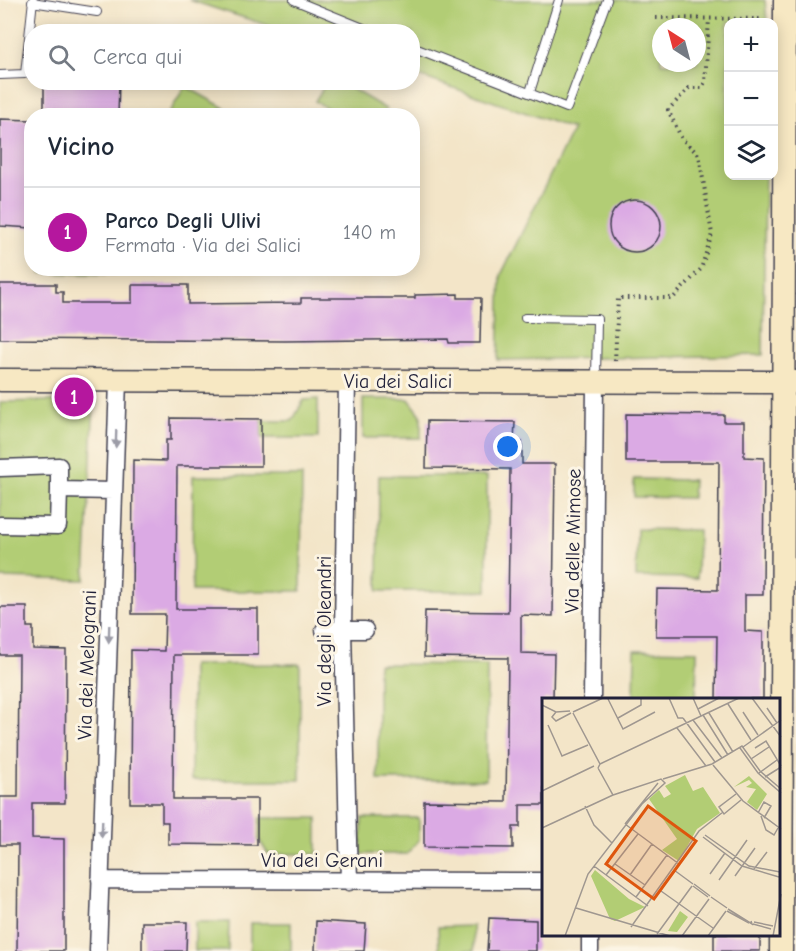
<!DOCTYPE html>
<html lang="it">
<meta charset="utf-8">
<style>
:root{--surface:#fff;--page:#f2f2f3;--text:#1f2937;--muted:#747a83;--line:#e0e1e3;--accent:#b5179e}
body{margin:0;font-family:"Comic Neue",sans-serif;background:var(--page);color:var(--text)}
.controls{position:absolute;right:18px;top:18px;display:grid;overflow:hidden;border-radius:12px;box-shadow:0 3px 15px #0003}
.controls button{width:54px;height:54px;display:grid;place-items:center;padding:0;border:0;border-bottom:2px solid var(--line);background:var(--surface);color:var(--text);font:30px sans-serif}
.compass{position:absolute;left:652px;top:18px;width:54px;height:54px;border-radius:50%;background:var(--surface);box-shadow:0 3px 15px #0003;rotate:324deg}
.you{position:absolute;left:508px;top:447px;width:21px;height:21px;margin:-15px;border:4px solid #fff;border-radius:50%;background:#1a73e8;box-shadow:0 0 0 9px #1a73e833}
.badge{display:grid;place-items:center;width:39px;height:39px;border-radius:50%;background:var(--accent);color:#fff;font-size:20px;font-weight:700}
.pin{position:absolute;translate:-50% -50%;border:3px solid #fff;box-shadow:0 2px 6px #0006}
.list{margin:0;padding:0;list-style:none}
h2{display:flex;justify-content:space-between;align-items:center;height:78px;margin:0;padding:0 24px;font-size:26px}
h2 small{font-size:20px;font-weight:400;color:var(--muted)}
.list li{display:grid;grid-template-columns:39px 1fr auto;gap:18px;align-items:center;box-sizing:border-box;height:90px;padding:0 24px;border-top:2px solid var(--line)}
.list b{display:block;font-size:22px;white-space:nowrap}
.list p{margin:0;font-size:20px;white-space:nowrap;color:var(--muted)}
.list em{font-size:20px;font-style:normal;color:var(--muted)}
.icon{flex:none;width:33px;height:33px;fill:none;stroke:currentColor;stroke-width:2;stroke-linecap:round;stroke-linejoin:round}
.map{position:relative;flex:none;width:796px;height:951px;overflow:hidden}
.search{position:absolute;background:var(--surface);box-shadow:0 3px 15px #0003;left:24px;top:24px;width:396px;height:66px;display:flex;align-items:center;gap:15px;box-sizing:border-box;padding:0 21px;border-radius:24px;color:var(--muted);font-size:22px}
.panel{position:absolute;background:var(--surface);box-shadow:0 3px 15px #0003;left:24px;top:108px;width:396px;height:168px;border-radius:24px}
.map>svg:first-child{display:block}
.green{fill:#b2cd74;stroke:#6a7858;stroke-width:1.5;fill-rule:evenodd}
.building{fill:#dbaae4}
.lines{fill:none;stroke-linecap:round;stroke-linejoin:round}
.lane-casing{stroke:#413f50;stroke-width:10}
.street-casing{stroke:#413f50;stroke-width:19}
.secondary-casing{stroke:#413f50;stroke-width:25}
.path{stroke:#413f50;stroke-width:4;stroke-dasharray:1.5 4.5;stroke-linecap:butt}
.lane{stroke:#fff;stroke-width:8}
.street{stroke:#fff;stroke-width:16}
.secondary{stroke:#f7e8c3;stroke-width:22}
.oneway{fill:#9c9ca7}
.labels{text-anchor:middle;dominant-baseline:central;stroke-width:6;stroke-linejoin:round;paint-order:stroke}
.street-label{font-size:20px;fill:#22223b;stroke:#fcf5e5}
.inset-road{fill:none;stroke:#9f9790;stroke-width:1.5}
.view{fill:#de560e;fill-opacity:0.15;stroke:#de560e;stroke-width:3}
.inset-edge{fill:none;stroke:#22223b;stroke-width:3}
</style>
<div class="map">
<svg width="796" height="951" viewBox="0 0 796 951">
<rect width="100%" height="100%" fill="#fcf5e5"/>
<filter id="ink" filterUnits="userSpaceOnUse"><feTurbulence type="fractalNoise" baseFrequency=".0167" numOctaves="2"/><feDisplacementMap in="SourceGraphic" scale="12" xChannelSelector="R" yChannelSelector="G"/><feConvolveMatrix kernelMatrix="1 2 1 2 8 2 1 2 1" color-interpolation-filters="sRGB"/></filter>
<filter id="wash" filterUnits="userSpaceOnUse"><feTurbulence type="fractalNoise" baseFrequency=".008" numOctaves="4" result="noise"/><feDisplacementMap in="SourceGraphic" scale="24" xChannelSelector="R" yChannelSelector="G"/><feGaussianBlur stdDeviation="1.35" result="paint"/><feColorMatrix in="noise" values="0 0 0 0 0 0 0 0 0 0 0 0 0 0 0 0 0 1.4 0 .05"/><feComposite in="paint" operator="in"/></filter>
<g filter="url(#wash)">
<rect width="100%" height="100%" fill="#f3e5c8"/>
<path class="green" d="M189 0H765L767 22H728V176H765L763 355 498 360 501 275 573 129 413 74 412 32 285 31ZM661 27H697V63H661Z
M326 83H342L386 109 382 115H339L315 101Z
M185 86 237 115H168Z
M42 268 158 269 157 275 41 273Z
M318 399V438H261V421H292L304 400Z
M363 399H409L421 415V438H363Z
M94 400 85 580 0 578V402Z
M193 476H302L301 591H192Z
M379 476H487V591H378Z
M634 479 693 480 692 498 634 497Z
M637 529 698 530 697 578 636 577Z
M635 650 697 651 696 699H634Z
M300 664V780H191L192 665Z
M378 664 487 665 486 780H378Z
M260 818H317V854H268L259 840Z
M362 818H419V840L407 854H361Z
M195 922H229L228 951H195Z
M250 923H291V951H250Z
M473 926 474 951H439L438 927Z"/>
<g id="blocks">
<path class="building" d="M44 82H119L118 116H44Z
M0 119 32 120V228L0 226Z
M609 226a26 26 0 1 1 52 0a26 26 0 1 1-52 0Z
M0 284H56V292H63V303H132V285H188V304L301 303V298H415V295L458 294V298H481L480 343H449L448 339 285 341 0 339Z
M626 414 724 415V422H744V457L764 458 763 595H745V631L763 632V699H716L717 636H656L657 589 718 590 719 462H626Z
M171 418 261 419V466H177L176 609H258V655H174L173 799H257V845L168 844V822H162V803H130L131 650 164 651 165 614H132L133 460 166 461V440H171Z
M427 421 515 422 514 441 522 442V464H555L553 616 521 615V653L554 654 553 699H544V805H520V827H513V848L424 847V801L506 802 508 658 424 657 425 611 508 612 510 469 426 468Z
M0 607H27V627H33V649L66 650 65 803H32V838L64 839V951H17L18 845H0V797H18L19 655H0Z
M489 918 536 920V951H487Z
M316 921 366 924 364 951H315Z
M142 922H187L186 951H142Z
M714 934H760V951H714Z"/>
</g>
</g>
<g filter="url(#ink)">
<use href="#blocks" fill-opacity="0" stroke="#413f50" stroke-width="1.5"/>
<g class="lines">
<defs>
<path id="lane" d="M294 0 373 32
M32 2 97 12
M412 47 567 108 607 0
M0 75 25 74 33 0
M530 92 559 0
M525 318 597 319 596 379"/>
<path id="street" d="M347 381 343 630 349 882
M0 468 59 466V490L114 491
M0 525 58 526 59 490
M324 630H365
M592 699 595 383
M100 880 544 881
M98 951 118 381
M590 951V934"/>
<path id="secondary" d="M0 380 796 382
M781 951 785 0"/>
</defs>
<use href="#lane" class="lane-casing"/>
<use href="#street" class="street-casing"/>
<use href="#secondary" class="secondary-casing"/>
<path class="path" d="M656 18 764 19
M615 361 618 298H673L701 269 712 234 699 155 682 139 668 110 689 88H702L705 82 709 19"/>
<use href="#lane" class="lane"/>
<use href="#street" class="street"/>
<use href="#secondary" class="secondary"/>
</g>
<defs><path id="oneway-solid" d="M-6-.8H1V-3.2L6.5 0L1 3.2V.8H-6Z" transform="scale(1.5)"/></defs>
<g class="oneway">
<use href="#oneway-solid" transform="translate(116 439) rotate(92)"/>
<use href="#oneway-solid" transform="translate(109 634) rotate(92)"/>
<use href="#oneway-solid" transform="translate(102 829) rotate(92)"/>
</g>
</g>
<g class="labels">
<g class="street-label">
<text x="398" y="381">Via dei Salici</text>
<text transform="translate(573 541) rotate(-89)">Via delle Mimose</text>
<text transform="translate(324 631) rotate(-90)">Via degli Oleandri</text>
<text transform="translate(87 665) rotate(-88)">Via dei Melograni</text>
<text x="322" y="860">Via dei Gerani</text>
</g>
</g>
<g transform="translate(542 698)">
<rect width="238" height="238" fill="#f3e5c8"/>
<path d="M143 77 151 93 161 89 178 115 155 131 137 163 120 152 135 141 107 101 117 92 122 100 129 96 123 88ZM207 78 225 96 215 112 205 104 214 91 204 89 210 85 207 82 192 89ZM53 172 87 201 103 209 73 223 68 221 49 178ZM138 213 146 219 135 234 126 233Z" fill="#b2cd74"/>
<path class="inset-road" d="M127 0 136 20H141M151 0 159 18M210 0 239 39M66 1 81 31 113 14M186 6 209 42M0 7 14 14 28 13M225 10 235 25M156 11 177 0M14 14 10 19 14 23 29 15M31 14 61 0M201 14 216 37M31 15 58 66 56 70M167 15 191 54M161 17 186 57M76 20 99 7V0M141 20 173 64M151 22 180 60M6 27 20 58 46 47M135 30 164 68M201 49 239 22M198 50 216 75 239 95M213 50 224 43 239 68M209 61 227 49M58 66 197 0M171 67 201 103 239 131M217 75 235 62M223 79 239 69M121 81 170 66 200 48 218 73 239 91M0 93 52 68M194 96 177 109 182 116 199 102M43 108 52 127 70 145M216 115 222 104 229 108 222 120M219 118 224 132 232 137 236 130M83 126 137 166M83 126 116 85M0 130 71 97M163 137 207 168 238 174M161 139 200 168 237 179M73 166 103 187M52 168 106 208M212 171 225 154M132 172 151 186M168 176 183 155M64 177 96 136M88 177 110 146M193 178 213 150M177 182 205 142M152 186 168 198M151 188 166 199M119 193 171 230M94 199 125 157M169 199 185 210M34 210 128 238M186 211 210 226 209 223M185 213 207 225M212 224 231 228M211 226 229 231M89 229 157 133 181 114M115 236 150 188M23 238 46 176 100 106 123 85 119 81 71 97 56 70M140 238 167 201M166 238 184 213M231 238 239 196"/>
<path class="view" d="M106 108 154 143 112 201 64 166Z"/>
<rect width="238" height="238" class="inset-edge"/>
</g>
</svg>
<div class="controls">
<button>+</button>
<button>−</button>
<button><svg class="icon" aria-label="layers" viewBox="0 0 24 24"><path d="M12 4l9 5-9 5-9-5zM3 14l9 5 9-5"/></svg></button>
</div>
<svg class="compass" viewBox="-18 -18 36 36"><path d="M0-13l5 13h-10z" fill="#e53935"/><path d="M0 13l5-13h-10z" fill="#747a83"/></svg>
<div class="you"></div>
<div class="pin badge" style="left:74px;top:397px">1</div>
<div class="search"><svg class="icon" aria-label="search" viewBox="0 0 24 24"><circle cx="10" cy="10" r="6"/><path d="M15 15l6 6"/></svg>Cerca qui</div>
<section class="panel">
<h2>Vicino<small></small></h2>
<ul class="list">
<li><span class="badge">1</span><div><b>Parco Degli Ulivi</b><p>Fermata · Via dei Salici</p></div><em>140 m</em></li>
</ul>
</section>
</div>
